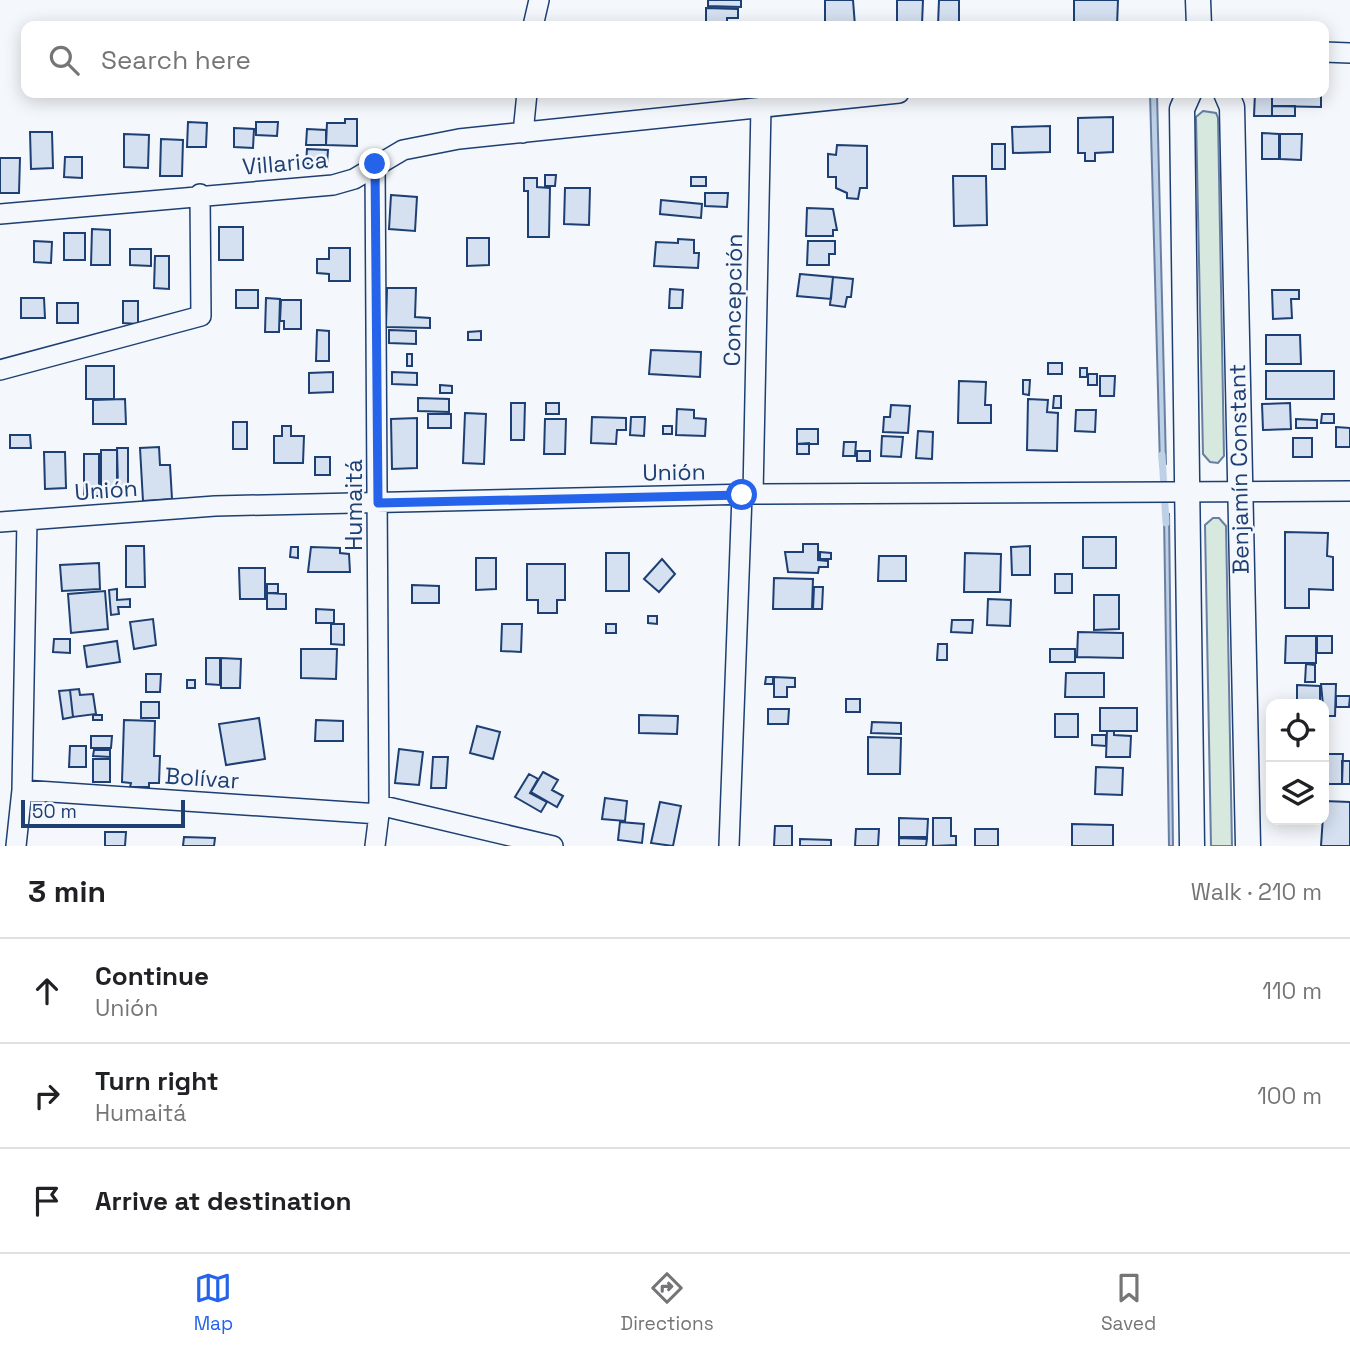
<!DOCTYPE html>
<meta charset="utf-8">
<style>
:root{--surface:#fff;--page:#f6f6f6;--text:#202124;--muted:#757577;--line:#e0e0e0;--accent:#2563eb}
body{margin:0;font-family:"Space Grotesk",sans-serif;background:var(--page);color:var(--text)}
.controls{position:absolute;right:21px;bottom:21px;display:grid;overflow:hidden;border-radius:14px;box-shadow:0 4px 18px #0003}
.controls button{width:63px;height:63px;display:grid;place-items:center;padding:0;border:0;border-bottom:2px solid var(--line);background:var(--surface);color:var(--text);font:35px sans-serif}
.scale{position:absolute;left:21px;bottom:18px;width:164px;box-sizing:border-box;padding-left:7px;border:4px solid #1d3f73;border-top:0;font-size:19px;line-height:24px;white-space:nowrap;color:#1d3f73;-webkit-text-stroke:5px #f4f7fb;paint-order:stroke}
.stop{position:absolute;width:21px;height:21px;margin:-16px;border:5px solid #2563eb;border-radius:50%;background:#fff}
.stop.end{background:#2563eb;border-color:#fff;box-shadow:0 2px 7px #0008}
.list{margin:0;padding:0;list-style:none}
h2{display:flex;justify-content:space-between;align-items:center;height:91px;margin:0;padding:0 28px;font-size:30px}
h2 small{font-size:23px;font-weight:400;color:var(--muted)}
.list li{display:grid;grid-template-columns:46px 1fr auto;gap:21px;align-items:center;box-sizing:border-box;height:105px;padding:0 28px;border-top:2px solid var(--line)}
.list b{display:block;font-size:26px;white-space:nowrap}
.list p{margin:0;font-size:23px;white-space:nowrap;color:var(--muted)}
.list em{font-size:23px;font-style:normal;color:var(--muted)}
.icon{flex:none;width:38px;height:38px;fill:none;stroke:currentColor;stroke-width:2;stroke-linecap:round;stroke-linejoin:round}
.map{position:relative;flex:none;width:1350px;height:846px;overflow:hidden}
.search{position:absolute;background:var(--surface);box-shadow:0 4px 18px #0003;left:21px;right:21px;top:21px;height:77px;display:flex;align-items:center;gap:18px;box-sizing:border-box;padding:0 24px;border-radius:14px;color:var(--muted);font-size:26px}
.sheet{height:406px;background:var(--surface)}
nav{display:flex;justify-content:space-around;align-items:center;box-sizing:border-box;height:98px;border-top:2px solid var(--line);background:var(--surface);font-size:19px;color:var(--muted)}
nav a{display:grid;justify-items:center;gap:4px}
nav .on{color:var(--accent)}
.map>svg:first-child{display:block}
.green{fill:#d7e8df;stroke:#687fa3;stroke-width:2}
.water{fill:#bed0e5;stroke:#687fa3;stroke-width:2}
.lines{fill:none;stroke-linecap:round;stroke-linejoin:round}
.stream{stroke:#bed0e5;stroke-width:7}
.building{fill:#d5e0f0;stroke:#1d3f73;stroke-width:2}
.minor-casing{stroke:#1d3f73;stroke-width:22}
.tertiary-casing{stroke:#1d3f73;stroke-width:27}
.minor{stroke:#f4f7fb;stroke-width:19}
.tertiary{stroke:#f4f7fb;stroke-width:24}
.route{stroke:#2563eb;stroke-width:9}
.labels{text-anchor:middle;dominant-baseline:central;stroke-width:5;stroke-linejoin:round;paint-order:stroke}
.street-label{font-size:23px;fill:#1d3f73;stroke:#f4f7fb}
</style>
<div class="map">
<svg width="1350" height="846" viewBox="0 0 1350 846">
<rect width="100%" height="100%" fill="#f4f7fb"/>
<path class="green" d="M1203 111 1216 113 1218 118 1224 456 1218 463 1210 462 1203 454 1196 117Z
M1213 518H1219L1226 526 1232 846H1211L1205 525Z"/>
<path class="water" d="M1150 93H1157L1166 464 1160 465Z
M1164 514H1169L1173 846H1169Z"/>
<g class="lines">
<path class="stream" d="M1162 455 1166 523"/>
</g>
<path class="building" d="M708 0H741V7L708 6Z
M825 0H853L855 26H825Z
M897 0H923L922 24 897 23Z
M939 0H959V25H938Z
M1074 0H1118L1117 26H1074Z
M706 8 738 9V18H727V23H706Z
M1255 93H1272V116H1254Z
M1272 93H1321V107L1272 106Z
M1272 106H1295V116H1272Z
M1113 117V152L1095 153V161H1085V153H1078V118Z
M345 119H357V146L326 145 327 123H345Z
M188 122 207 123 206 147H187Z
M256 122H278L277 136 256 135Z
M1050 126V152L1013 153 1012 127Z
M234 128 254 129 253 148 234 147Z
M307 129 326 130V145H306Z
M30 132H52L53 168 31 169Z
M1262 133 1279 134V159H1262Z
M124 134 149 135 148 168 124 167Z
M1280 134H1302L1301 160 1280 159Z
M161 139 183 140 182 176H160Z
M992 144H1005V169H992Z
M837 145 867 146V188H860L858 199 847 198V193L836 188V177H828V154L836 155Z
M307 149 328 150 327 164H306Z
M65 157H82V178L64 177Z
M0 158H20L19 193H0Z
M545 175H556L555 186H545Z
M953 176H986L987 225 954 226Z
M691 177H706V186H691Z
M524 178H537V187L550 188 549 237H528V191H524Z
M565 188H590L589 225 564 224Z
M705 193H728L727 207 705 206Z
M391 195 417 197 415 231 389 229Z
M661 200 702 204 701 218 660 214Z
M807 208 833 209 837 230H833V236H806Z
M219 227H243V260H219Z
M92 229 110 230V265H91Z
M64 233H85V260H64Z
M467 238H489V265L467 266Z
M678 239 694 240V253H699L698 268 654 266 656 242 678 243Z
M34 241 52 242 51 263 34 262Z
M808 241H835V254H829V265H807Z
M329 248H350V281H329V274L317 273V259H329Z
M130 249H151V266L130 265Z
M155 256H169V289L154 288Z
M800 274 833 277 831 299 797 296Z
M833 277 853 279 851 297H847L845 307 830 305Z
M387 288H416L415 317 430 318V328L386 327Z
M670 289 683 290 682 308H669Z
M236 290H258V308H236Z
M1272 290H1299V299H1291L1292 318 1273 319Z
M21 298H44L45 318H21Z
M266 298 280 299 279 332H265Z
M281 300H301V329H284V321H280Z
M123 301H138V324L123 323Z
M57 303H78V323H57Z
M317 330 329 331V361H316Z
M389 330 416 331V344L389 343Z
M481 331V340H468V332Z
M1266 335H1300L1301 364H1266Z
M651 350 701 352 700 377 649 374Z
M407 354H412V366H407Z
M1048 363H1062V374H1048Z
M86 366H114V399H86Z
M1080 368H1087V377H1080Z
M1266 371H1334V399H1266Z
M333 372V392L309 393V373Z
M392 372 417 373V385L392 384Z
M1088 374H1097V385H1088Z
M1100 376H1115L1114 396H1100Z
M1023 380H1030L1029 395 1023 394Z
M959 381 986 382 985 405H991V423H958Z
M440 385 452 386V393H440Z
M1054 396H1061V408H1053Z
M418 398 449 399V412L418 411Z
M125 399 126 424H93V400Z
M1028 399 1048 400 1047 412 1058 413 1057 451 1027 450Z
M511 403H525L524 440H511Z
M546 403H559V414H546Z
M1290 403 1291 429 1263 430 1262 404Z
M891 405 910 406 908 433 883 432 884 417H890Z
M677 409 694 410V418L706 419 705 436 676 435Z
M1076 410H1096L1095 432 1075 431Z
M465 413 486 414 484 464 463 463Z
M428 414H451V428H428Z
M1322 414H1334V423H1321Z
M592 417 626 418V430H617L616 444 591 443Z
M631 417H645L644 436 630 435Z
M417 418V468L392 469 391 419Z
M545 419H566L565 454H544Z
M1296 419 1317 420V428H1296Z
M233 422H247V449H233Z
M282 426H291V436H304L303 463H274V436H282Z
M663 426H672V434H663Z
M1336 427 1350 428V447H1336Z
M797 429H818V444H797Z
M918 431 933 432 932 459 916 458Z
M10 435H30L31 448H10Z
M882 436 903 437 901 457 881 456Z
M1293 438H1312V457H1293Z
M844 442H856L855 456H843Z
M809 443V454H797V444Z
M159 447 160 465H170L172 499 143 501 140 448Z
M117 448H128V489L118 488Z
M101 450H117V488L101 489Z
M857 451H870V461H857Z
M44 452H65L66 488 45 489Z
M84 454H99V496H84Z
M315 457H330V475H315Z
M1285 532 1328 533 1327 556 1333 557V590L1309 589V608H1285Z
M1083 537H1116V568H1083Z
M803 544H818V560L828 561V567H819L818 573 788 572 785 552H803Z
M126 546H144L145 587H126Z
M1030 546V575H1012L1011 547Z
M291 547H298V558L290 557Z
M311 547 340 548V553L349 554 350 572H308Z
M820 552 831 553V559H820Z
M606 553H629V591H606Z
M965 553 1001 554 1000 592H964Z
M879 556H906V581H878Z
M476 558H496V589L476 590Z
M662 559 675 574 659 592 644 579Z
M99 563 100 589 62 591 60 565Z
M527 564H565V600H557V613H538V600H527Z
M239 568H265V599H240Z
M1055 574H1072V593H1055Z
M774 578 813 579 812 609H773Z
M267 584H278V593H267Z
M412 585 439 586V603H412Z
M814 587H823L822 609H813Z
M117 589V600L130 599V607H118L119 614 111 615 109 590Z
M105 591 108 629 71 633 68 594Z
M267 593 286 594V609H267Z
M1094 595H1119V629L1094 630Z
M988 599 1011 600 1010 626 987 625Z
M316 609 334 610V623H316Z
M648 616H657V624L648 623Z
M153 619 156 645 134 649 130 622Z
M952 620H973L972 633 951 632Z
M331 624H344V645L331 644Z
M502 624H522L521 652 501 651Z
M606 624H616V633H606Z
M1078 632 1123 633V658L1077 657Z
M1286 636H1316V663H1285Z
M1317 636H1332V653H1317Z
M54 639H70V653L53 652Z
M117 641 120 662 87 667 84 646Z
M938 644H947V660H937Z
M301 649H337L336 679 301 678Z
M1050 649H1075V662H1050Z
M206 658H220V685L206 684Z
M221 658 241 659 240 688H221Z
M1306 664 1315 665V682H1305Z
M1066 673H1104V697H1065Z
M146 674H161L160 692H146Z
M766 677H773V684H765Z
M774 677 795 678V687H787V697H774Z
M187 680H195V688H187Z
M1321 684H1336L1335 716H1324Z
M1297 685 1320 686V704H1297Z
M79 689 80 695 93 694 96 714 73 717 70 690Z
M70 690 73 717 63 719 59 691Z
M1336 696H1350L1349 707H1336Z
M846 699H860V712H846Z
M141 702H159V718H141Z
M1100 708H1137V731H1100Z
M768 709H789L788 724H768Z
M1055 714H1078V737H1055Z
M93 715H102V720H93Z
M639 715 678 716 677 734 639 733Z
M259 718 265 759 226 765 219 724Z
M124 720 155 721 154 756H160L159 783H149V787H130L131 783 122 782Z
M316 720 343 721V741H315Z
M872 722 901 723V734L871 733Z
M477 726 500 732 493 759 470 753Z
M1107 731H1114V735L1131 736 1130 757H1106Z
M1092 735H1106V746L1092 745Z
M91 736H112L111 748H91Z
M868 737 901 738 900 774H868Z
M70 746H86V767H69Z
M399 749 423 752 419 785 395 783Z
M94 750H110V757L93 756Z
M1324 754H1343L1342 784H1324Z
M433 757H448L446 788H431Z
M93 759H110V782H93Z
M1342 761H1350V784H1342Z
M1096 767 1123 768 1122 795 1095 794Z
M543 772 558 780 552 790 563 796 557 807 531 792Z
M529 774 538 779 530 793 547 802 541 812 515 797Z
M605 798 627 801 625 821 602 819Z
M1324 801 1350 802V846H1321Z
M660 802 681 806 673 846 651 843Z
M899 818 928 819 927 837H899Z
M933 818H951V836H956V845L933 846Z
M620 822 644 824 642 843 618 840Z
M1072 824 1113 825V846H1072Z
M775 826H792V846H774Z
M856 829H879L878 846H855Z
M975 829H998V846H975Z
M105 832H126L125 846H105Z
M184 837 215 838 214 846H183Z
M899 838 927 839 926 846H899Z
M800 839 831 840V846H800Z"/>
<g class="lines">
<defs>
<path id="minor" d="M533 26 539 0
M1324 52 1350 53
M523 133 527 93
M375 164 379 814 375 846
M0 214 333 185 354 179 403 150 459 139 899 93
M0 370 201 316 200 194
M753 494 761 107
M0 522 215 506 753 494 1350 491
M22 790 379 814
M379 805 553 846
M16 846 22 790 27 520
M729 846 742 495"/>
<path id="tertiary" d="M1198 0 1199 26
M1189 93 1182 109 1192 846
M1226 93 1232 107 1248 846"/>
</defs>
<use href="#minor" class="minor-casing"/>
<use href="#tertiary" class="tertiary-casing"/>
<use href="#minor" class="minor"/>
<use href="#tertiary" class="tertiary"/>
</g>
<g class="lines">
<path class="route" d="M375 164 378 503 742 495"/>
</g>
<g class="labels">
<g class="street-label">
<text transform="translate(285 163) rotate(-5)">Villarica</text>
<text transform="translate(733 300) rotate(-89)">Concepción</text>
<text transform="translate(1239 469) rotate(-91)">Benjamín Constant</text>
<text transform="translate(674 472) rotate(-1)">Unión</text>
<text transform="translate(106 490) rotate(-4)">Unión</text>
<text transform="translate(354 505) rotate(-90)">Humaitá</text>
<text transform="translate(202 778) rotate(4)">Bolívar</text>
</g>
</g>
</svg>
<div class="controls">
<button><svg class="icon" aria-label="locate" viewBox="0 0 24 24"><circle cx="12" cy="12" r="6"/><path d="M12 2v4M12 18v4M2 12h4M18 12h4"/></svg></button>
<button><svg class="icon" aria-label="layers" viewBox="0 0 24 24"><path d="M12 4l9 5-9 5-9-5zM3 14l9 5 9-5"/></svg></button>
</div>
<div class="scale">50 m</div>
<div class="stop" style="left:742px;top:495px"></div>
<div class="stop end" style="left:375px;top:164px"></div>
<div class="search"><svg class="icon" aria-label="search" viewBox="0 0 24 24"><circle cx="10" cy="10" r="6"/><path d="M15 15l6 6"/></svg>Search here</div>
</div>
<section class="sheet">
<h2>3 min<small>Walk · 210 m</small></h2>
<ul class="list">
<li><svg class="icon" aria-label="ahead" viewBox="0 0 24 24"><path d="M12 20V5M6 11l6-6 6 6"/></svg><div><b>Continue</b><p>Unión</p></div><em>110 m</em></li>
<li><svg class="icon" aria-label="right" viewBox="0 0 24 24"><path d="M7 20v-9h11M14 6l5 5-5 5"/></svg><div><b>Turn right</b><p>Humaitá</p></div><em>100 m</em></li>
<li><svg class="icon" aria-label="arrive" viewBox="0 0 24 24"><path d="M6 21V4h12l-3 4 3 4H6"/></svg><div><b>Arrive at destination</b></div></li>
</ul>
</section>
<nav>
<a class="on"><svg class="icon" aria-label="map" viewBox="0 0 24 24"><path d="M3 6l6-2 6 2 6-2v14l-6 2-6-2-6 2zM9 4v14M15 6v14"/></svg>Map</a>
<a><svg class="icon" aria-label="directions" viewBox="0 0 24 24"><path d="M12 3l9 9-9 9-9-9zM9 14v-3h6M13 9l2 2-2 2"/></svg>Directions</a>
<a><svg class="icon" aria-label="saved" viewBox="0 0 24 24"><path d="M7 4h10v16l-5-4-5 4z"/></svg>Saved</a>
</nav>
